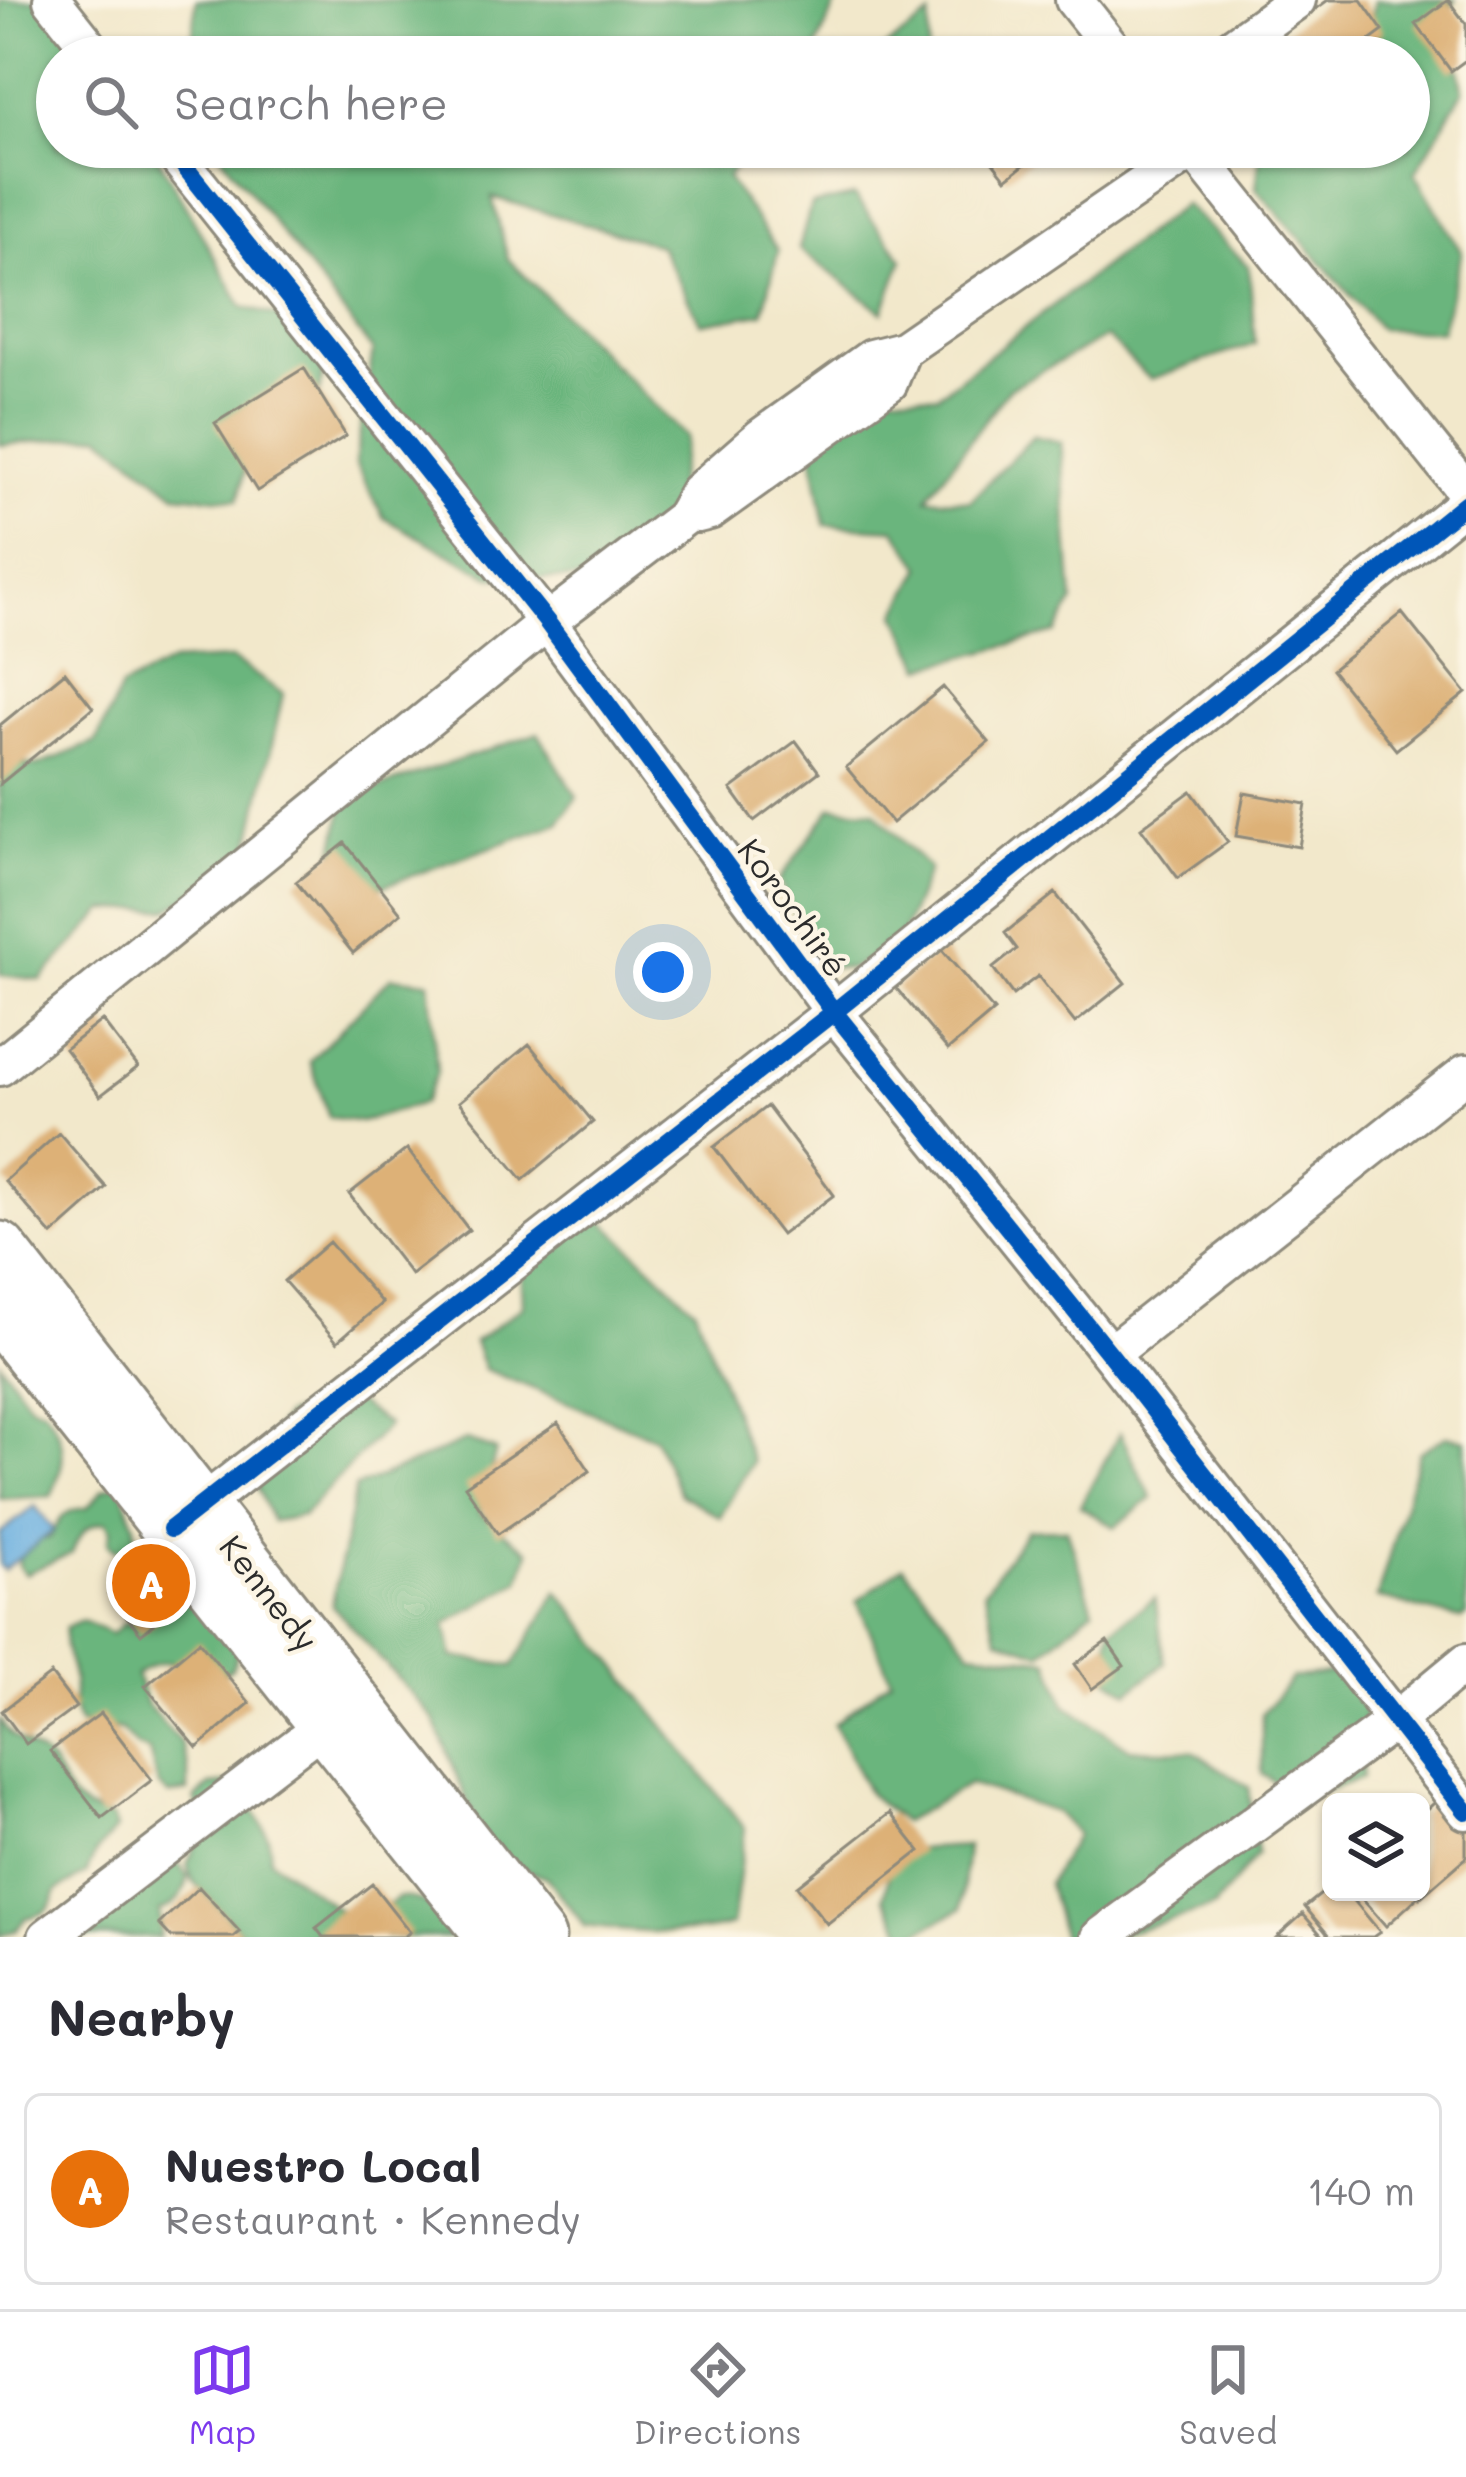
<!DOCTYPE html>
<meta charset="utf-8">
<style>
:root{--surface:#fff;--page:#f2f2f3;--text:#2b2b33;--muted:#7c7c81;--line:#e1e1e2;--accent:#7c3aed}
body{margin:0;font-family:Mali,sans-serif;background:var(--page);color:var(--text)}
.controls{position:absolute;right:36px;bottom:36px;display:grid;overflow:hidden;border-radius:18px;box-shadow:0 3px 9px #0004}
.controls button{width:108px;height:108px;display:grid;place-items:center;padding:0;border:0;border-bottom:3px solid var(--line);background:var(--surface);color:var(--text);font:60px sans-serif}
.you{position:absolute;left:663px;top:972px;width:42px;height:42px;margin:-30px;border:9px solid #fff;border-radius:50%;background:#1a73e8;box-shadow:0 0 0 18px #1a73e833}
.badge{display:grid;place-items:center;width:78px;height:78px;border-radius:50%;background:var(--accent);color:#fff;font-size:39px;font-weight:700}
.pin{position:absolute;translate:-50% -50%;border:6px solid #fff;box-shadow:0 3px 12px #0006}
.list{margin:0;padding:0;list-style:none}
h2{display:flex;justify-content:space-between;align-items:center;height:156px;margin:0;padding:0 48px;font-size:51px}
h2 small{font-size:39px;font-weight:400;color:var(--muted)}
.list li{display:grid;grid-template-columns:78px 1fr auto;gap:36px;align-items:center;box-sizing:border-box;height:192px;margin:0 24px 24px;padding:0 24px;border:3px solid var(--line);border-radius:18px}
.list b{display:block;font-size:45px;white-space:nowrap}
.list p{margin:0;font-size:39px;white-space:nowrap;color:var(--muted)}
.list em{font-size:39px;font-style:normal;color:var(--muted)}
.icon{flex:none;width:66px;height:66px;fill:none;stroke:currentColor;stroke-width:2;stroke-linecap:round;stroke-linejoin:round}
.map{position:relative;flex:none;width:1466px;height:1937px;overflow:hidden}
.search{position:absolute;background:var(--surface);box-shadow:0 3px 9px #0004;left:36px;right:36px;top:36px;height:132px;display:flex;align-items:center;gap:30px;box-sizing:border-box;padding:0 42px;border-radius:66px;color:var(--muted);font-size:45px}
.sheet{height:372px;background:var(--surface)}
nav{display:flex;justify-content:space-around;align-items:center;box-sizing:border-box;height:168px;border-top:3px solid var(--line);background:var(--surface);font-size:33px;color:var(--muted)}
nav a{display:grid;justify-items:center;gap:6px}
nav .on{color:var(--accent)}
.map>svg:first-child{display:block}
.forest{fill:#6ab57d;stroke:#4a7054;stroke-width:3}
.water{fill:#69afe0;stroke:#4a6d86;stroke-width:3}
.building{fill:#ddb177}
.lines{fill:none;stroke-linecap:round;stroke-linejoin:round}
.minor-casing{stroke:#8e8a7b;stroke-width:42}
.secondary-casing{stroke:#8e8a7b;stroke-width:57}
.minor{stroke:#fff;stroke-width:36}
.secondary{stroke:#fff;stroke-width:51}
.cycleway-casing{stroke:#fcf5e5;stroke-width:26}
.cycleway{stroke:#0057b8;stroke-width:18}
.labels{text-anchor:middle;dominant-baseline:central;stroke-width:9;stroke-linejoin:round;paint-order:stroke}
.street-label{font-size:33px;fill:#2b2b2b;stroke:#fcf5e5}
</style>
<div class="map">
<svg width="1466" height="1937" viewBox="0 0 1466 1937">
<rect width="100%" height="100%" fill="#fcf5e5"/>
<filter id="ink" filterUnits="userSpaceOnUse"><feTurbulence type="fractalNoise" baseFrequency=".00833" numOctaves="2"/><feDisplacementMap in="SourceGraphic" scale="24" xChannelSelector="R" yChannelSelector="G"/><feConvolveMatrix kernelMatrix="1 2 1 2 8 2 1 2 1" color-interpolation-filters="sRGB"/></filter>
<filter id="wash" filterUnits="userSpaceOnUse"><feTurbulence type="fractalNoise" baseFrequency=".004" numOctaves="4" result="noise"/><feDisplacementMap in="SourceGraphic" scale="48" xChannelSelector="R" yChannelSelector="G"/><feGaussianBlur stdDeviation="2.7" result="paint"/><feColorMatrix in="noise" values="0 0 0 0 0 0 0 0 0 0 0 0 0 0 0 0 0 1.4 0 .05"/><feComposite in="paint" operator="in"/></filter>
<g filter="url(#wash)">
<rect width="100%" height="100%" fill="#f2e8cb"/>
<path class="forest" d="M0 0H37L91 57H57V147H152L243 307 330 330 315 423 252 437 238 500 176 494 101 435 0 445Z
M196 0H838L812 57H191Z
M1374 0H1456L1449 12 1463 91 1415 173 1462 253 1441 331 1380 329 1256 188 1261 147H1409V57H1366Z
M930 16 928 57H876V54Z
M215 147H748L727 178 778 251 763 313 701 323 659 245 492 197 508 259 686 437 667 533 588 580 492 577 384 518 355 463 373 351Z
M854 196 903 259 883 312 799 249 811 205Z
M1184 204 1249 266 1255 344 1150 379 1106 337 1008 389 927 498 970 501 1033 436 1061 442 1073 603 1056 633 923 667 897 614 922 567 895 529 825 525 802 390 938 395Z
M232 659 283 694 248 855 169 909 105 910 41 980 0 975V762L37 766 96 742 121 688 172 662Z
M538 733 577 797 559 823 380 887 332 861 345 799Z
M832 807 874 811 929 869 897 946 849 969 818 965 779 880Z
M391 977 429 981 437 1073 423 1103 361 1122 329 1117 310 1061Z
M593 1211 695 1309 752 1462 720 1517 680 1494 654 1437 484 1369 474 1342 523 1306 520 1237Z
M0 1362 31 1405 44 1409C68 1442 67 1460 51 1496L0 1499Z
M344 1394 388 1425 302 1516 272 1521 247 1464 286 1415Z
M1120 1433 1152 1498 1115 1527 1080 1506Z
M1446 1436 1466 1440V1615L1461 1619 1377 1598 1419 1453Z
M467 1440 496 1451 479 1513 529 1551 520 1581 446 1624 453 1657 513 1666 558 1591 745 1829 732 1925C689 1937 632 1932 585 1926L546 1877 490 1857 434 1719 332 1605 355 1488Z
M119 1484 135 1525V1538L126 1548 115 1550 108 1543 111 1530 107 1522C87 1523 78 1535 72 1553L25 1574 19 1567V1551L31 1542 50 1538C60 1519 63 1509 87 1508L103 1490Z
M1067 1529 1093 1609 1041 1653 998 1638 984 1591 1027 1530Z
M903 1566 971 1651 1049 1660 1066 1705 1130 1749 1193 1751 1249 1787 1257 1854 1214 1907 1111 1937H1062L1048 1883 1077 1834 1056 1812 969 1784 903 1822 869 1794 834 1724 891 1679 857 1601Z
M202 1596 238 1652 232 1668 219 1677C181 1669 171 1650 136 1675L147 1705 181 1743 188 1766V1792L169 1795 158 1785 149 1751 136 1746 121 1730 79 1724C68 1702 77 1697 73 1676 69 1655 62 1653 65 1628L82 1621 112 1634 124 1623 143 1625 175 1599Z
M1155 1598 1165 1663 1129 1692 1104 1675 1111 1629Z
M1344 1671 1366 1694 1362 1778 1301 1799 1262 1774V1714L1292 1678Z
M0 1719C11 1742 34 1746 50 1762 60 1772 61 1786 70 1796 80 1808 97 1813 112 1818L116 1829 95 1854 86 1874 57 1891C51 1911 46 1914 26 1918L16 1930 0 1936Z
M233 1783C250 1809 273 1827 270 1859L339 1910 348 1937H234L239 1931 193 1881 187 1864 196 1845 200 1813 195 1799 210 1785Z
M967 1846 961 1909 907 1937 884 1897 894 1850Z
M164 1863H178L188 1876C186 1894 177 1904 160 1911V1937H35Z
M399 1897C427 1897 443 1911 450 1937H385L382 1909Z"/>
<path class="water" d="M35 1506 54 1530 4 1570 0 1565V1533Z"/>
<g id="blocks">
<path class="building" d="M1328 0H1361L1383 31 1348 57H1272L1264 47Z
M1448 0 1466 24V60L1451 71 1416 24Z
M981 147H1047L1006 179Z
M304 368 346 436 257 491 215 423Z
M1402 613 1466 693 1396 750 1332 670Z
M65 672 93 708 0 784V725Z
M943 687 989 742 892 823 846 767Z
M796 741 819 772 754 821 731 789Z
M1191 791 1228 842 1178 878 1141 828Z
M1244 793 1306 804 1299 847 1236 836Z
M345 843 401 913 353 953 296 882Z
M1055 893 1125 983 1075 1023 1038 976 1013 995 993 968 1017 949 1005 933Z
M941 949 994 1011 948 1050 896 988Z
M102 1020 138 1067 100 1096 65 1049Z
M529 1044 593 1122 523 1180 459 1102Z
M767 1106 834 1195 781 1235 714 1147Z
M59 1133 106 1187 52 1235 5 1181Z
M407 1149 469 1230 411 1275 349 1194Z
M329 1242 382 1303 337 1342 284 1281Z
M558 1423 590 1471 498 1534 465 1486Z
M165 1546 180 1566 171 1574 189 1596 141 1634 108 1594Z
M199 1641 250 1703 197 1748 145 1686Z
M1107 1641 1124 1666 1092 1689 1075 1664Z
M51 1674 76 1707 26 1744 2 1711Z
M101 1713 152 1780 102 1818 50 1751Z
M1442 1796 1466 1825V1858L1421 1897V1815Z
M890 1813 920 1851 827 1924 797 1886Z
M372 1884 410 1932 404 1937H323L316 1928Z
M1331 1886V1892H1347L1380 1932 1373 1937H1330L1305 1907Z
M199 1887 240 1932 234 1937H171L159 1924Z
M1356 1892H1413L1418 1897 1386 1926Z
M1303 1914 1323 1937H1277Z"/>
</g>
</g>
<g filter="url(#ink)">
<use href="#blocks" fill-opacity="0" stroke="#8e8a7b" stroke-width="3"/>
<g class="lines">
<defs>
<path id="minor" d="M52 0 97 57
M1074 0 1119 57
M1218 57 1297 0
M169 147 547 622 834 1012 1110 1354 1466 1811
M1191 147 1466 492
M698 514 710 511 889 383 902 350
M0 1067 547 622 683 518 698 492 761 437 871 358 902 350 1193 150
M1110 1354 1466 1073
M185 1518 834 1012 1466 503
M47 1937 343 1711
M1100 1937 1396 1720 1466 1662"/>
<path id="secondary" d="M0 1248 539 1937
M0 1317 493 1937"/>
</defs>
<use href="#minor" class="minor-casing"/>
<use href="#secondary" class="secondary-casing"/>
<use href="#minor" class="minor"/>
<use href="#secondary" class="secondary"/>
<defs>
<path id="cycleway" d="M169 147 547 622 834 1012 1110 1354 1466 1811
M171 1529 834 1012 1466 503"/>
</defs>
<use href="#cycleway" class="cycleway-casing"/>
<use href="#cycleway" class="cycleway"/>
</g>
</g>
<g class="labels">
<g class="street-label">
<text transform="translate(794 907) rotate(54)">Korochiré</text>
<text transform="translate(270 1592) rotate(52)">Kennedy</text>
</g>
</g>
</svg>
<div class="controls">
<button><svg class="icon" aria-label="layers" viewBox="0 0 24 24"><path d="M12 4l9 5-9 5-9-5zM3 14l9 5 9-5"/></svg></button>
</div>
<div class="you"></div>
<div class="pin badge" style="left:151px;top:1583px;background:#e8710a">A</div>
<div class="search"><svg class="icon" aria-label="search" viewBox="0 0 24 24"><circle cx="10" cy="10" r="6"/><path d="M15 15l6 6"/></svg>Search here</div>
</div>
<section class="sheet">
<h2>Nearby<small></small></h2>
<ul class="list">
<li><span class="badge" style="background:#e8710a">A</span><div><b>Nuestro Local</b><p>Restaurant · Kennedy</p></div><em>140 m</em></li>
</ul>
</section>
<nav>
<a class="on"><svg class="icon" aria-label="map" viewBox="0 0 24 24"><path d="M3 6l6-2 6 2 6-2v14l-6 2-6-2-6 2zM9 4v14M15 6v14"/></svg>Map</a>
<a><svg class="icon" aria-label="directions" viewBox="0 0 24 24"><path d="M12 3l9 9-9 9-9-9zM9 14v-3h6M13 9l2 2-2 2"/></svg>Directions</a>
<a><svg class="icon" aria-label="saved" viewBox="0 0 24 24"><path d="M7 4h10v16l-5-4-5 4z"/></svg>Saved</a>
</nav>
